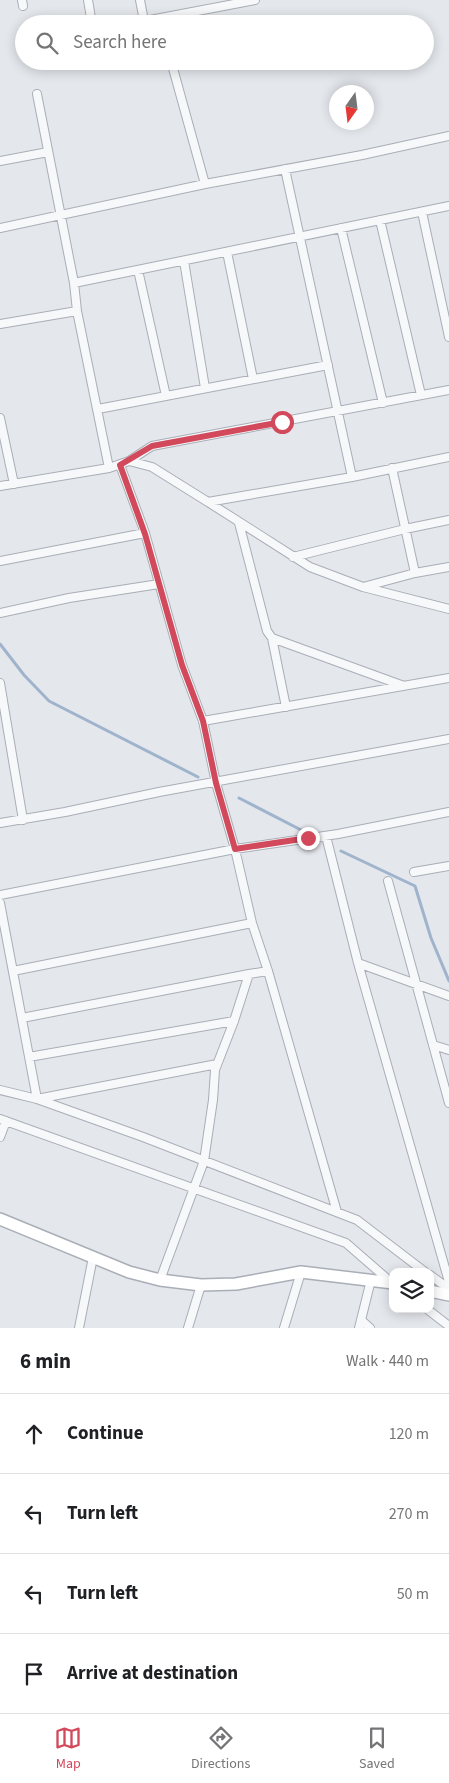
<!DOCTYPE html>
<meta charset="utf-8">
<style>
:root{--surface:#fff;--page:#f6f6f6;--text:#202124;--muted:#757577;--line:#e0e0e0;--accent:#d1495b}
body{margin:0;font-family:"Source Sans 3",sans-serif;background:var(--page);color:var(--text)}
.controls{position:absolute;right:15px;bottom:15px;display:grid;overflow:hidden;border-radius:10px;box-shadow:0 2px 12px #0003}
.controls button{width:45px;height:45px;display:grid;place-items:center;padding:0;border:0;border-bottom:1px solid var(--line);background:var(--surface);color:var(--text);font:25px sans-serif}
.compass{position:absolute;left:329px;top:85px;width:45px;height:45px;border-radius:50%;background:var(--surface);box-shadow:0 2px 12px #0003;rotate:194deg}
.stop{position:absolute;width:15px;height:15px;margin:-11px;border:4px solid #d1495b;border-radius:50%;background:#fff}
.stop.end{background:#d1495b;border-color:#fff;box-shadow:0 1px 5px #0008}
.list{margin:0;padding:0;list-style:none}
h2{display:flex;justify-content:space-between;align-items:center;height:65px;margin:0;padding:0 20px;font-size:21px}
h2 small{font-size:16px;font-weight:400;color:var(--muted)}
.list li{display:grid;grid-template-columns:32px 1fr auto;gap:15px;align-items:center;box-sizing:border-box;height:80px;padding:0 20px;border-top:1px solid var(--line)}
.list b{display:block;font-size:19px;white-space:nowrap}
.list em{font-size:16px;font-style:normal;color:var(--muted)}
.icon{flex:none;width:28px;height:28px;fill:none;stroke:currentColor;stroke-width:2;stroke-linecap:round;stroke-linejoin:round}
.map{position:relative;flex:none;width:449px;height:1328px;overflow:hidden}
.search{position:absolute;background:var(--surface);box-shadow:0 2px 12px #0003;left:15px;right:15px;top:15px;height:55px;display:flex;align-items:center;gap:12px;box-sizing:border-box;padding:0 18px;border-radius:28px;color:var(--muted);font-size:19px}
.sheet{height:385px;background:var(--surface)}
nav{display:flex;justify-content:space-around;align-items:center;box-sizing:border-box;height:70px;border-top:1px solid var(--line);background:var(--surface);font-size:14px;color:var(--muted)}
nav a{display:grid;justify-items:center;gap:2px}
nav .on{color:var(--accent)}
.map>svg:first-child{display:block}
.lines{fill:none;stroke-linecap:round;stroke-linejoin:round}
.stream{stroke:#9fb4cc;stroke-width:3}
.street-casing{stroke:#a9aeb7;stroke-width:10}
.secondary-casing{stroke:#a9aeb7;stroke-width:14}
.street{stroke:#f7f8fa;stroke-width:8}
.secondary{stroke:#fff;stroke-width:11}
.route{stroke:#d1495b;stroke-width:6}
</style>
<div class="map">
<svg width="449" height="1328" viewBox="0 0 449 1328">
<rect width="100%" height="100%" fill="#e4e7ec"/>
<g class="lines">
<path class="stream" d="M0 644 24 675 49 701 198 777
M239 798 305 832
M341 851 415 886 431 938 449 981"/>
<defs>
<path id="street" d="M22 0 23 6
M88 0 92 24
M140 0 144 21
M129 24 255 0
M171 61 205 184
M37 94 74 283 77 311 109 468
M0 161 48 152
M285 169 352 477
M422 212 449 337
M380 220 421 395
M0 228 205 184 362 155 449 136
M341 228 383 403
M227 252 253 379
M184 261 205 388
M138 270 166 396
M74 283 449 206
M0 324 77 311
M98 409 328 365
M0 418 14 484
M129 461 152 446 449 390
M120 465 145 533 182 665 203 721 216 783 235 849 252 923 268 971 337 1212
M392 468 415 573
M0 486 109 468 129 461 152 467 208 502 352 477 449 457
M208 502 310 567 363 587 449 609
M239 523 267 631 272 638 404 686
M293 557 405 529 449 520
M0 561 145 533
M363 587 415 573 449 567
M0 613 69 598 159 584
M272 638 286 707
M0 683 23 820
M203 721 449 678
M0 823 65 812 159 792 449 739
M326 836 358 963 449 1282
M414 872 449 866
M388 881 449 1103
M0 895 235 849 338 834 449 812
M0 903 37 1099 217 1064
M358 963 449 996
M13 971 252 923
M22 1018 249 974
M433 1045 449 1050
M29 1057 234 1021
M0 1090 37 1099 143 1137 357 1220 425 1272
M0 1119 346 1243 392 1283
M0 1137 6 1121
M430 1275 449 1289
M160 1280 204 1161 213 1100 215 1070 234 1021 249 974 268 971
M427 1309 449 1326
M361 1320 370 1328
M79 1328 93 1257
M188 1328 201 1285
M284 1328 301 1272
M359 1328 371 1280"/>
<path id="secondary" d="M0 1219 129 1272 160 1280 201 1285 236 1284 301 1272 393 1283
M430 1291 449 1295"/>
</defs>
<use href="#street" class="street-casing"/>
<use href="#secondary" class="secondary-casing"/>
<use href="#street" class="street"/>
<use href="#secondary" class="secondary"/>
</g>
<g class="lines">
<path class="route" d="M282 422 152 446 120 465 145 534 182 665 203 721 216 783 235 849 308 838"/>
</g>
</svg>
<div class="controls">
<button><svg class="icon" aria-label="layers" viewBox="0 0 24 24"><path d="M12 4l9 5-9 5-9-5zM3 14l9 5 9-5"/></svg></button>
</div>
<svg class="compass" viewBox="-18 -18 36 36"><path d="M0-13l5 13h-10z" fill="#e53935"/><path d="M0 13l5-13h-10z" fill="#757577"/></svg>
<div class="stop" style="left:282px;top:422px"></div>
<div class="stop end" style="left:308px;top:838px"></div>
<div class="search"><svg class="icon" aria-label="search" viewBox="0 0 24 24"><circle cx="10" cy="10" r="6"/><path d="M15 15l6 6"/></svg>Search here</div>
</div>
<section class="sheet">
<h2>6 min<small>Walk · 440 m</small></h2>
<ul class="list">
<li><svg class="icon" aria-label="ahead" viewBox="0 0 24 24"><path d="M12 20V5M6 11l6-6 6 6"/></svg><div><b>Continue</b></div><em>120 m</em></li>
<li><svg class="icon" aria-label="left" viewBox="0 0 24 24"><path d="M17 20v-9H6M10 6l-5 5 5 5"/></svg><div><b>Turn left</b></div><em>270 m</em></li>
<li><svg class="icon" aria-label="left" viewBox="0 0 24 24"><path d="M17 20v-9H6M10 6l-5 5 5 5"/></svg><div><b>Turn left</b></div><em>50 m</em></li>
<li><svg class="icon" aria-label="arrive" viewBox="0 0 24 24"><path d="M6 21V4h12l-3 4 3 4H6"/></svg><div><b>Arrive at destination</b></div></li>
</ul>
</section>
<nav>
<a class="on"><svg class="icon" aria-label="map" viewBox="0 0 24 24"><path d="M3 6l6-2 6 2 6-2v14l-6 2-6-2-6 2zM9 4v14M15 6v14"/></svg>Map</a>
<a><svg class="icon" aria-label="directions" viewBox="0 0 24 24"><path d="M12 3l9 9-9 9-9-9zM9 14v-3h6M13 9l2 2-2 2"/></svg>Directions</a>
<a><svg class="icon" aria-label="saved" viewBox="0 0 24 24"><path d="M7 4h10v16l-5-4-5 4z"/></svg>Saved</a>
</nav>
